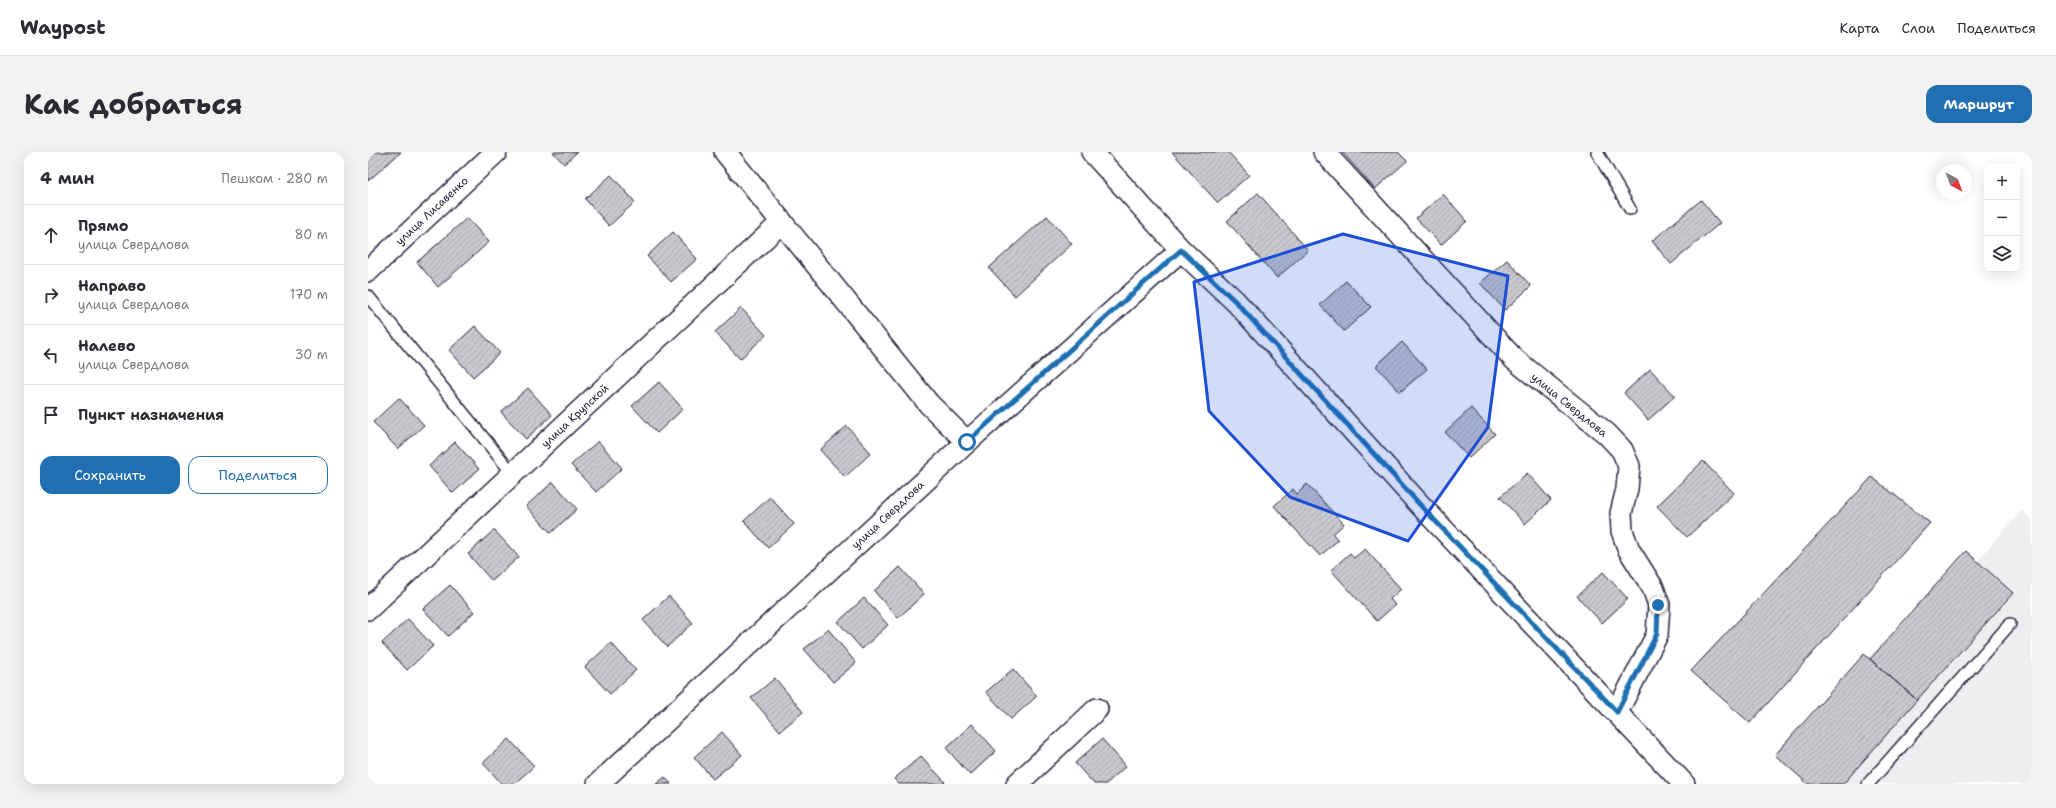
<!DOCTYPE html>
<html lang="ru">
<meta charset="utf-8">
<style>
:root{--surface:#fff;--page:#f2f2f3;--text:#2b2b33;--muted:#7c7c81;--line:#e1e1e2;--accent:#1f6fb2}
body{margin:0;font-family:"Shantell Sans",sans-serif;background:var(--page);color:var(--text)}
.controls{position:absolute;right:12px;top:12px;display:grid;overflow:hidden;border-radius:8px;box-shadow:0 4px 16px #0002}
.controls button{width:36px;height:36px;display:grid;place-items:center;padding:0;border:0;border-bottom:1px solid var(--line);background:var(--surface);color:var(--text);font:20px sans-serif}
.compass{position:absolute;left:1568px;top:12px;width:36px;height:36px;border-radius:50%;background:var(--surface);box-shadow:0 4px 16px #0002;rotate:139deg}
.stop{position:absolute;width:12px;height:12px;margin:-9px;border:3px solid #1f6fb2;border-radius:50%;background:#fff}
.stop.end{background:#1f6fb2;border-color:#fff;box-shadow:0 1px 4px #0008}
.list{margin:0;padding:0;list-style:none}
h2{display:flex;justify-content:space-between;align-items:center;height:52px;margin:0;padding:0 16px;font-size:17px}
h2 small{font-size:13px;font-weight:400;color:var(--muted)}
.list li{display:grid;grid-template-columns:26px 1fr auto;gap:12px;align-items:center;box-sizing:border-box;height:60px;padding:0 16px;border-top:1px solid var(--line)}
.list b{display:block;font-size:15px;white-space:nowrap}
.list p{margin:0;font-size:13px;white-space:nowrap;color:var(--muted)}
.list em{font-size:13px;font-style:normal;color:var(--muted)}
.actions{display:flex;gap:8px;padding:12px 16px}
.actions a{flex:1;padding:9px 0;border:1px solid var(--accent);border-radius:12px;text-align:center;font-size:14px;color:var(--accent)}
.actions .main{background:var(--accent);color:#fff}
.icon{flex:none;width:22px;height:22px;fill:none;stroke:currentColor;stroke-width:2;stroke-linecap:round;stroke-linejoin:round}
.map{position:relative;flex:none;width:1664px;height:632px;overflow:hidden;border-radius:12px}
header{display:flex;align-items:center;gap:24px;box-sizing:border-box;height:56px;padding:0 20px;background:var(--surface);border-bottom:1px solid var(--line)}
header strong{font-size:19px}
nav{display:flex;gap:22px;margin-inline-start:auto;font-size:14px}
.intro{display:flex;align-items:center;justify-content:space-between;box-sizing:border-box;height:96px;padding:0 24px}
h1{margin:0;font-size:28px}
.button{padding:10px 18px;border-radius:12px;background:var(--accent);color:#fff;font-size:14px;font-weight:700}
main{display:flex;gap:24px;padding:0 24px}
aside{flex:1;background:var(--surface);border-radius:12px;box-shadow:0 4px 16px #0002}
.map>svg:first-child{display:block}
.built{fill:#eeeef1}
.building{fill:url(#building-hatch);stroke:#22223b}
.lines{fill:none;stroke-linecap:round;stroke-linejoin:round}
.lane-casing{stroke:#22223b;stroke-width:14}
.street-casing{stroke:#22223b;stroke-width:24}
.lane{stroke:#fff;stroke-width:11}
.street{stroke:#fff;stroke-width:21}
.route{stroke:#1f6fb2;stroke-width:5}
.marked{fill:#1d4ed8;fill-opacity:0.2;stroke:#1d4ed8;stroke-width:3;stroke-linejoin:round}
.labels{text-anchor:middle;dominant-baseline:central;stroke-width:3;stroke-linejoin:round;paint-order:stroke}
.street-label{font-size:11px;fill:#22223b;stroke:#fff}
</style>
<header>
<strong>Waypost</strong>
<nav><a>Карта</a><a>Слои</a><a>Поделиться</a></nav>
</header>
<div class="intro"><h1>Как добраться</h1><a class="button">Маршрут</a></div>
<main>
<aside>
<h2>4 мин<small>Пешком · 280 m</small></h2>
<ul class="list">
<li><svg class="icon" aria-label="ahead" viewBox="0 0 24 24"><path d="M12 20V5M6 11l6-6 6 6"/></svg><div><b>Прямо</b><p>улица Свердлова</p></div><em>80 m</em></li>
<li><svg class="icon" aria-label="right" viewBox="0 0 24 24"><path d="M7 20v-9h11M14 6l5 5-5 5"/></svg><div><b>Направо</b><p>улица Свердлова</p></div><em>170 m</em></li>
<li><svg class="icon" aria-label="left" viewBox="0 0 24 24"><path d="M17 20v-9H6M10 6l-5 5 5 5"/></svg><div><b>Налево</b><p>улица Свердлова</p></div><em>30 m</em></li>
<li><svg class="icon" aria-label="arrive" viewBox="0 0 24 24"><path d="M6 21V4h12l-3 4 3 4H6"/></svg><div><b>Пункт назначения</b></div></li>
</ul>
<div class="actions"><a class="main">Сохранить</a><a>Поделиться</a></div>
</aside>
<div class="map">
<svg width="1664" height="632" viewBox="0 0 1664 632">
<defs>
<pattern id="building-hatch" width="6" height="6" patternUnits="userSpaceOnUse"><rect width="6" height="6" fill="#c8c8cf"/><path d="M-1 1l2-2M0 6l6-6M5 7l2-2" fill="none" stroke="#acacb3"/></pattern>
</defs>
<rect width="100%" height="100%" fill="#fff"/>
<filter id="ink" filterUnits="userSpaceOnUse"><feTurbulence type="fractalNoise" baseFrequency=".025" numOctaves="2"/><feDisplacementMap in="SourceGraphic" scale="8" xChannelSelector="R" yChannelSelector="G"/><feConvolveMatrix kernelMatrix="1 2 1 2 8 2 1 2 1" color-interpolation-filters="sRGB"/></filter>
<g filter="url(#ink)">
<path class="built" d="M1654 358 1664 368V632H1440L1407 603 1496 502 1502 507 1598 399 1609 409Z"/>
<path class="building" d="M0 0H33L0 29Z
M185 0H209L196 12Z
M804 0H860L881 23 850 51Z
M974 0H1030L1039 9 1007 37Z
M243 23 267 50 241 74 217 47Z
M890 41 940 98 909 126 859 69Z
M1075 42 1099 69 1073 93 1048 66Z
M1333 48 1352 71 1303 112 1284 89Z
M679 64 704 92 647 144 621 116Z
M99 66 121 90 70 135 49 110Z
M305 80 329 107 303 130 279 104Z
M1139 108 1163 134 1137 158 1112 131Z
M978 129 1003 155 976 179 952 153Z
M373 156 398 183 372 207 347 180Z
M107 174 132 201 105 225 81 198Z
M1034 190 1059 217 1032 240 1008 214Z
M1282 217 1307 244 1280 268 1256 241Z
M291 230 315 257 289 281 264 254Z
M160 236 184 263 158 287 133 260Z
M31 246 56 273 30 297 5 270Z
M1103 256 1127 282 1101 306 1077 280Z
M479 274 503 301 477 325 452 298Z
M230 289 254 316 228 340 203 313Z
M87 290 111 317 85 341 61 314Z
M1335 309 1366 341 1319 385 1289 354Z
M1159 321 1183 348 1157 372 1132 345Z
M1504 325 1562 371 1382 571 1323 519Z
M185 330 209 357 183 381 158 354Z
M939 332 976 372 965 382 970 388 952 404 906 354 925 337 929 342Z
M402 345 426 372 400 396 376 369Z
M126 378 151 405 124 429 100 402Z
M997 397 1033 437 1022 447 1027 453 1009 469 963 418 982 401 986 406Z
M1598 399 1645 441 1549 548 1502 507Z
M532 415 556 442 530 466 506 439Z
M1235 420 1260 447 1234 471 1209 444Z
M82 433 106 460 80 484 55 457Z
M301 444 325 471 299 495 275 468Z
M496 446 520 473 494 497 470 470Z
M40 467 65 494 39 518 14 491Z
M460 477 488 511 465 530 436 497Z
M243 491 268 518 242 542 217 515Z
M1496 502 1549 548 1475 632H1440L1407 603Z
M645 517 669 544 643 567 618 540Z
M407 526 435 560 412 579 383 546Z
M604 572 628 599 602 623 578 596Z
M354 580 374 603 345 627 326 605Z
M141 587 166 614 146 632H134L115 611Z
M734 587 758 614 738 632H726L707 611Z
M553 604 577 630 575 632H531L526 627Z
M297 625 303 632H288Z"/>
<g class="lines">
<defs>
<path id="lane" d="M1229 0 1262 57
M0 144 145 322
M1500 632 1642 472"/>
<path id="street" d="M357 0 561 252 599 290
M724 0 813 98 868 150 1055 356 1316 632
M956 0 1146 207 1239 282 1254 298 1261 314 1259 337 1253 361 1254 379 1261 398 1285 436 1291 453 1289 483 1249 560
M0 119 128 0
M0 457 414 70
M230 632 599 290 813 98
M649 632 729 557"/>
</defs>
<use href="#lane" class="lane-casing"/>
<use href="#street" class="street-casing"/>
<use href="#lane" class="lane"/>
<use href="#street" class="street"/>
</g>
</g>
<g class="lines" filter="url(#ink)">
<path class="route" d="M599 290 813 98 868 150 1055 356 1249 560 1289 482 1290 453"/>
</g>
<path class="marked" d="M975 82 1140 124 1120 275 1040 389 922 345 841 259 826 130Z"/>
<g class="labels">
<g class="street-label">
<text transform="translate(64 59) rotate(-43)">улица Лисавенко</text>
<text transform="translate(1201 253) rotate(39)">улица Свердлова</text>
<text transform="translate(207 264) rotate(-43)">улица Крупской</text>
<text transform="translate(520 363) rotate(-43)">улица Свердлова</text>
</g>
</g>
</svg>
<div class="controls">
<button>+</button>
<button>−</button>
<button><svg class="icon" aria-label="layers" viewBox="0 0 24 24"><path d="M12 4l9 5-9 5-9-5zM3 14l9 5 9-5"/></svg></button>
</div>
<svg class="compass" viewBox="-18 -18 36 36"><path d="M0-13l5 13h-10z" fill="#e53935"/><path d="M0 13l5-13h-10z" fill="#7c7c81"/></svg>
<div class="stop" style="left:599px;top:290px"></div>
<div class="stop end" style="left:1290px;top:453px"></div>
</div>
</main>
